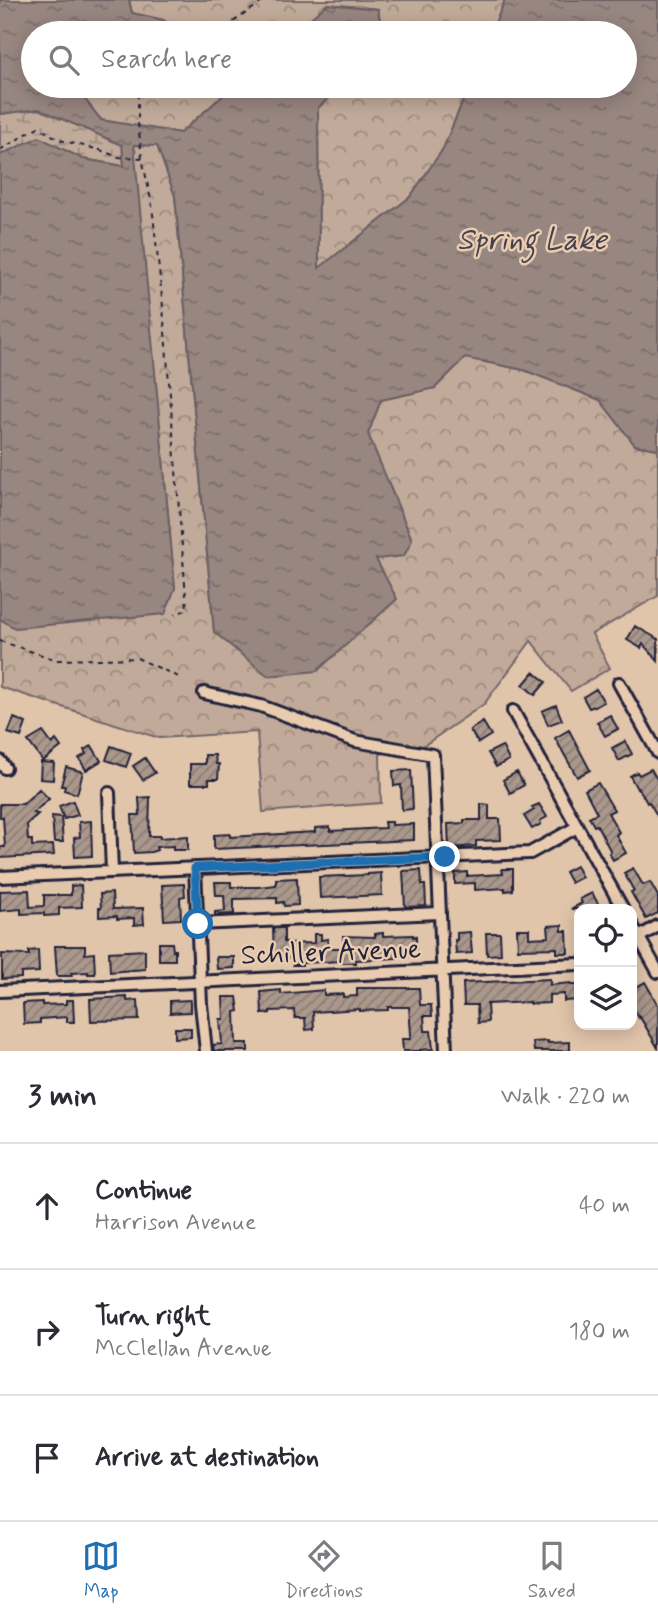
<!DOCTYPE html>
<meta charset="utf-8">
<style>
:root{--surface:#fff;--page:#f7f7f7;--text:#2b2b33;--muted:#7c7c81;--line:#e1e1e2;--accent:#1f6fb2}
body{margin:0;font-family:Mynerve,sans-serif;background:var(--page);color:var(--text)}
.controls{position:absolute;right:21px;bottom:21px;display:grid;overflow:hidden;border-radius:14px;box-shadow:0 4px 18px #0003}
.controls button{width:63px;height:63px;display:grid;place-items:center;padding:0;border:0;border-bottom:2px solid var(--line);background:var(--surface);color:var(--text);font:35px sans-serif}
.stop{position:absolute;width:21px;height:21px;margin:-16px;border:5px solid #1f6fb2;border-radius:50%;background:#fff}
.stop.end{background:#1f6fb2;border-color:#fff;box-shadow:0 2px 7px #0008}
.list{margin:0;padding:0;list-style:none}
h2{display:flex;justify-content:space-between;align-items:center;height:91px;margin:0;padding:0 28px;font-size:30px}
h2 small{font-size:23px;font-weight:400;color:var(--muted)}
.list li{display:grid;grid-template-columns:46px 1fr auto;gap:21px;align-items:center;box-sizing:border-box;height:126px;padding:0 28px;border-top:2px solid var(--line)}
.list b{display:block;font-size:26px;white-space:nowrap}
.list p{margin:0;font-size:23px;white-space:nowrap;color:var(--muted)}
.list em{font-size:23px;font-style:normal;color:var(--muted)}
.icon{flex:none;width:38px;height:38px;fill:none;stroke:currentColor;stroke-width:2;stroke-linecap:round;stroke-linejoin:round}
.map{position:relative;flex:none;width:658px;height:1051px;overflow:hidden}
.search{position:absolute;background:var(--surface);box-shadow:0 4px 18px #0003;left:21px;right:21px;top:21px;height:77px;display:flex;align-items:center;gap:18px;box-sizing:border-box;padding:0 24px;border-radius:38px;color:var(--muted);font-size:26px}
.sheet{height:469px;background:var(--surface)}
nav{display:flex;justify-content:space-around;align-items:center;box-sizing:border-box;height:98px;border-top:2px solid var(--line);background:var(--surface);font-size:19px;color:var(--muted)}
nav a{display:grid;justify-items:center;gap:4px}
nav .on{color:var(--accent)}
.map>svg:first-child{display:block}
.forest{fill:url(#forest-crowns);stroke:#72666a;stroke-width:2}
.wetland{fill:url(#wetland-marsh);stroke:#72666a;stroke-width:2}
.water{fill:url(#water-ripples);stroke:#695e64;stroke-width:2}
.building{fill:url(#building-hatch);stroke:#22223b;stroke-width:2}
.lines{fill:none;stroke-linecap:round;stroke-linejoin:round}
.minor-casing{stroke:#22223b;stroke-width:16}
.path{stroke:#22223b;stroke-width:2;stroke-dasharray:5 5;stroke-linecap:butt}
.minor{stroke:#e9ccb0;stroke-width:10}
.route{stroke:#1f6fb2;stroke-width:9}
.labels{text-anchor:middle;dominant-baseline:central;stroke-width:5;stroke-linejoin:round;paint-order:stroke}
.street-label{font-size:28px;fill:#22223b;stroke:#e9ccb0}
.water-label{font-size:30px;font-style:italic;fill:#454050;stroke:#e9ccb0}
</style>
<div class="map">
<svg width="658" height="1051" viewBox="0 0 658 1051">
<defs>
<pattern id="forest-crowns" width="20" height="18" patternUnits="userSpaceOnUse" patternTransform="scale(1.75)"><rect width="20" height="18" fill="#c1aa99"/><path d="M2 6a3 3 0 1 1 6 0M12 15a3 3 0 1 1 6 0" fill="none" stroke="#9c8a7e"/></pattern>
<pattern id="wetland-marsh" width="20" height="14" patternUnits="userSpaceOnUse" patternTransform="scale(1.75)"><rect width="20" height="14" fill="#c1aa99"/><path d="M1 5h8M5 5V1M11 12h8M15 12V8" fill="none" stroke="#9c8a7e"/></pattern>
<pattern id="water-ripples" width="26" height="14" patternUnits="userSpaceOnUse" patternTransform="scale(1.75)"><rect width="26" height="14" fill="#988680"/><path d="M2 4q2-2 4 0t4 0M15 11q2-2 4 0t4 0" fill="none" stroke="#7c6d6a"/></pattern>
<pattern id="building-hatch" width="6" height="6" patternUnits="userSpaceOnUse" patternTransform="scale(1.75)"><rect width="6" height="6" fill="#ab988c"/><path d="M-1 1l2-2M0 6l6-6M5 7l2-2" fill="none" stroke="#8b7c74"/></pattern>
</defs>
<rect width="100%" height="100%" fill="#e1c5ab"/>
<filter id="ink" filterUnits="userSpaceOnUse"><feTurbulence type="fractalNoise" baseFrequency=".0143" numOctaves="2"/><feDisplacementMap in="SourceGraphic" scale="14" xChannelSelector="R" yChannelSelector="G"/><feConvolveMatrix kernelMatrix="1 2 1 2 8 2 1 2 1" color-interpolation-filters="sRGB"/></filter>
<g filter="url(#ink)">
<path class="forest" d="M129 0H505L491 33H382L378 9 328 4 294 33H168L164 20 132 13Z
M83 86H234L180 133 101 120 76 88Z
M342 86H469L443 149 410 197 319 269 318 108Z
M133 145H157L175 196 214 632 376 558 412 540 368 434 381 400 435 388 465 358 524 370 600 400 635 445 658 449V596L592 634 610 668 571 691 531 641 484 704 423 746 380 754 381 803 263 812 257 732 159 738 0 687V619L16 628 175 588Z"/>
<path class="wetland" d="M39 109 123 145 124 166 83 159 39 138 0 155V114Z"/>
<path class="water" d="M0 0H129L132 13 164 20 168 33H33V86H83L77 89 101 120 180 133 234 86H342L318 108 319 268 410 197 443 149 469 86H625V33H491L505 0H658V449L635 445 600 400 524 370 465 358 435 388 381 400 368 434 412 540 404 556 376 559 397 599 317 671 268 676 214 632 175 196 157 146 134 145 175 588 165 614 15 628 0 619V155L39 137 83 159 124 166 122 145 39 109 0 114Z
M327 4 378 9 382 33H294Z"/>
<path class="building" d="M635 626 658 639V661L643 644 641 648 627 640Z
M534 672 546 682 535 695 523 685Z
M596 689 604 702 595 707V706L589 708 583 697Z
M556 705 562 720 548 725 542 711Z
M610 715 618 729 605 736 597 722Z
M14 718 26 723 21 737 8 733Z
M483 722 491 735 478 743 470 730Z
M569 730 590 770 577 777 555 738Z
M43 732 52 744 56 740 61 747 43 761 28 741Z
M625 741 632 754 619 761 612 748Z
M92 746 101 761 86 770 79 758 86 754 84 750Z
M111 746 131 753 126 767 106 760Z
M502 746 509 760 496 767 488 753Z
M205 755H215L216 764H219L218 779H209V784H190V764H205Z
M145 758 155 773 143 780 133 766Z
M41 762 54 763 53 780 40 779Z
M66 767 83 772 77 794 64 790 65 786H61Z
M651 769 658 781V817L649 802 647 803 639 788 637 789 630 776 637 772 639 775Z
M411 770 413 809 402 810 401 785 394 786 393 771Z
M517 772 524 785 510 793 503 780Z
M598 783 614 810 608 813 619 832 616 835 626 853 613 860 609 853 611 852 597 825 594 826 589 817 597 813 585 790Z
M39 789 49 799 33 813 38 814 27 824 28 840H32V846L53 845 54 855 0 858V847H5L3 817H0V804H23Z
M150 797 149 836H160V838L188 836V850H173V846L156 847 157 850 151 852 134 853 132 815H140L139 798Z
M73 801 78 815 64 819 59 806Z
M481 804 489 805V819H500L501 840 476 841V846L449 848 448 824 464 823V820H481Z
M539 804 547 817 540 821 541 824 532 829 524 816 534 810 532 807Z
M52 816 61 817 63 842H54Z
M91 821 92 856 75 857 74 838 80 837 79 822Z
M384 822H392V825L414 824V840L214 849V835L230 834V837L315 832V828L330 827V831L385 828Z
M576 866 582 877 571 883 565 872Z
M633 868 643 885 650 882 658 896V913L646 919 631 892 634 891 624 873Z
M502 869H513V890L505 891V888L475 890V883L455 884V873L467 872V876L503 874Z
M421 870 422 885H425L426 906 405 907 403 871Z
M381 873 382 895 320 898 319 877 368 875V874Z
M297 878 298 905 284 906 283 902 277 903V898L234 899V914L215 915V912L225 911 224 895H216L215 882H231V887H258L276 885V879Z
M184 884 185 896 180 897 181 919 164 920 162 885Z
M81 885 82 907 59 908V915L44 916V913L21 914V909L0 911V891L29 890 30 907 44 906V895H71V886Z
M112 893 113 909 143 908 144 924 134 925V918L117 919V916L99 917V908H101L100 894Z
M592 893 601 909H571L582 903 580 899Z
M562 925V931H567L568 953H557V948L518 949 517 929H529V938L549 937 548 926Z
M273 928H284V942H287V944L314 943V934H321V940L328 939V948H343V936L375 937V934L383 933V936L413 935V937L416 936V949H415V955L396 956V958L356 960V963H342V961L302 963V965H293V958H274Z
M470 932 472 953 456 954 455 940H457V933Z
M486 933H500L501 954 487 955Z
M159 943H172L173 950H175V960H159Z
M55 946H85V954L94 953 95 974H88V972L71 973 72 976H57Z
M38 950 39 972 21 973V978L2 979V954L29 955V951Z
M145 950V969L110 972 109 952Z
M216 957H234V968L217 969Z
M550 979V985L571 983V985H578L579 1000 564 1001V994L549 995V1003L530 1004V1002L487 1004 488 1022 478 1023 477 1005H464L463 983Z
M645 982 658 1005V1048L640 1017 639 1018 632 1006V989Z
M357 988H419L420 1005H431L432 1016H424L425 1031H431L433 1049 420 1050V1051H403L402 1039H410L411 1034 409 1007H388V1010L360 1011V1009L313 1012 314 1029 306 1030 305 1018H295L294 1010 270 1011V1013L262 1014 261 992 281 990V994L324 990V995L343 994V997L357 996Z
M127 997V1001L138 1000 139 1020 91 1021 90 999Z
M223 997H237L239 1011 235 1012 236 1043H248V1051H214L213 1045 222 1044 220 1019H224Z
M66 1000H73L74 1022H67V1017L40 1019V1023L24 1024 23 1003 42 1002V1005L66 1004Z
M190 1000V1012L170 1013V1001Z
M175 1028H191V1037L175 1038Z
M548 1041V1043L570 1042V1051H534L533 1042Z"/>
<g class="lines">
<defs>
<path id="minor" d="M619 683 658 753
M204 693 261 706 355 741 433 755 446 1051
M513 711 623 909
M0 761 5 768
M109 793 112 872
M195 868 201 1004 206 1051
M0 877 530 853 577 827
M198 924 439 913
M632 925 658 972
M632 941 658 926
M0 991 579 964"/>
</defs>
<use href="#minor" class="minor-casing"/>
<path class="path" d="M217 33 265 0
M0 150 38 127 60 140 100 150 118 157 142 158 152 205 163 307 187 609 175 615
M142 158 138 123V95L146 86
M0 641 57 660 137 658 181 678"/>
<use href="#minor" class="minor"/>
</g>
</g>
<g class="lines" filter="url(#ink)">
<path class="route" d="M198 924 195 868 445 857"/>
</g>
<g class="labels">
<g class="street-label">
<text transform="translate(331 953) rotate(-2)">Schiller Avenue</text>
</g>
<g class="water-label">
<text x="532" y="240">Spring Lake</text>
</g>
</g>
</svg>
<div class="controls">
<button><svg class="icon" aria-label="locate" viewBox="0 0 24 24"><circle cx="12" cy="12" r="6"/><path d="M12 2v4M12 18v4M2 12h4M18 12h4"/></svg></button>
<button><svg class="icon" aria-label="layers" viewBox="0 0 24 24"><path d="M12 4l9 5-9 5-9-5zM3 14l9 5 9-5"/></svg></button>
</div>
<div class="stop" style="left:198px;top:924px"></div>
<div class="stop end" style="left:445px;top:857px"></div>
<div class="search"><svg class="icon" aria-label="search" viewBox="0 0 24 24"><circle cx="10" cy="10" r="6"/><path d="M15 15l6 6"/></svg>Search here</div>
</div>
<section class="sheet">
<h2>3 min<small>Walk · 220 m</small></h2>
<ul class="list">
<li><svg class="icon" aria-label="ahead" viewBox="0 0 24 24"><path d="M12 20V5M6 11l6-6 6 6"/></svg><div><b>Continue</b><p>Harrison Avenue</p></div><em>40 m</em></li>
<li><svg class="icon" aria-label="right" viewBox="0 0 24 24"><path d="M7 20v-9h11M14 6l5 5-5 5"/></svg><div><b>Turn right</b><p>McClellan Avenue</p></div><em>180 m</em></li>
<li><svg class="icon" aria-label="arrive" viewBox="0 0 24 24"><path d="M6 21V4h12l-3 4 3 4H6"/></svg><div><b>Arrive at destination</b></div></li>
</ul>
</section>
<nav>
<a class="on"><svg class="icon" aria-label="map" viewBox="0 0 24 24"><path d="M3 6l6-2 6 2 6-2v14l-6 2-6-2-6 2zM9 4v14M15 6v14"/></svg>Map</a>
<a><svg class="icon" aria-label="directions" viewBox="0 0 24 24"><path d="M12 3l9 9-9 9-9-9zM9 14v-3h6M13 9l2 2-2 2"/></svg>Directions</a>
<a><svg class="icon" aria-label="saved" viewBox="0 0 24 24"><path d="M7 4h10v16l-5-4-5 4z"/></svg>Saved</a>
</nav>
